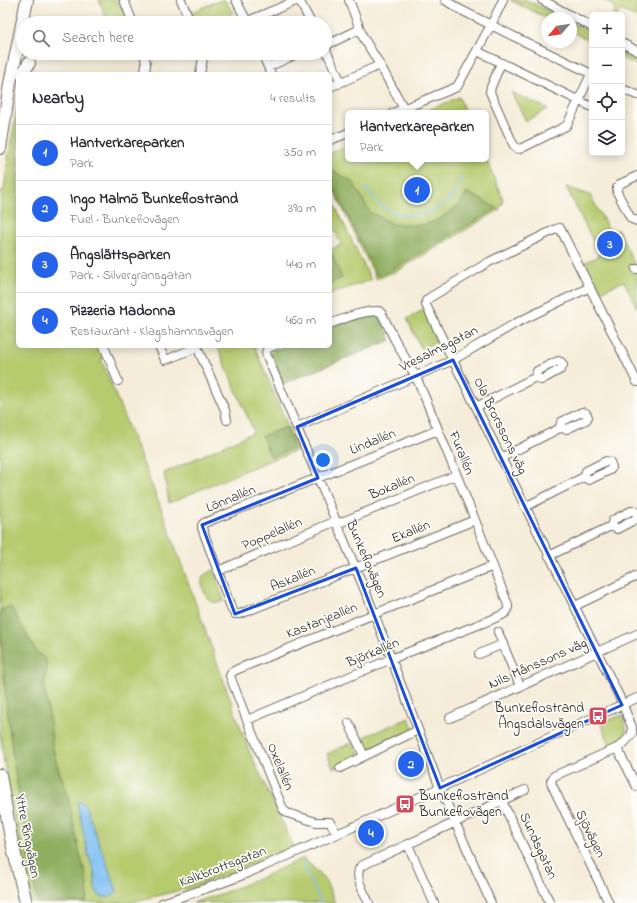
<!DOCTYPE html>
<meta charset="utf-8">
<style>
:root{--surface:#fff;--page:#f7f7f7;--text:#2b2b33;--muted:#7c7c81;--line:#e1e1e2;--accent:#2563eb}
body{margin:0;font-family:"Indie Flower",sans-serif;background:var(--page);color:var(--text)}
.controls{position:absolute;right:12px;top:12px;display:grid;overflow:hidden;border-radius:6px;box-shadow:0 2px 10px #0003}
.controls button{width:36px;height:36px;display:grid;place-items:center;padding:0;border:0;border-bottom:1px solid var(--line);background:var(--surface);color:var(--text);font:20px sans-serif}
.compass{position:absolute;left:541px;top:12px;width:36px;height:36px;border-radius:50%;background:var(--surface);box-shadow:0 2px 10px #0003;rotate:241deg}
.you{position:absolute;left:323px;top:460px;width:14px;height:14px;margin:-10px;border:3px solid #fff;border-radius:50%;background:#1a73e8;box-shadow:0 0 0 6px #1a73e833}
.badge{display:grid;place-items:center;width:26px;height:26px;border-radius:50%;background:var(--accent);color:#fff;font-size:13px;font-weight:700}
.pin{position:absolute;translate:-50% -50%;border:2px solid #fff;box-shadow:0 1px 4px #0006}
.popup{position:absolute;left:345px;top:110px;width:144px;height:52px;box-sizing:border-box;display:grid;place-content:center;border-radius:6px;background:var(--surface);filter:drop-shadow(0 1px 3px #0005);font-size:13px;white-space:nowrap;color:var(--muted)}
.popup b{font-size:15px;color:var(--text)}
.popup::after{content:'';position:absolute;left:50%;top:100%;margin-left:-8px;border:8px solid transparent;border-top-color:var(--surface)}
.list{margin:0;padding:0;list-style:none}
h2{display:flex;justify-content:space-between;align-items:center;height:52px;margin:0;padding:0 16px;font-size:17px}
h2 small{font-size:13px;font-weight:400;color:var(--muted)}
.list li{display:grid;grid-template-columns:26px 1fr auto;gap:12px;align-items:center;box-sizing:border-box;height:56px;padding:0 16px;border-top:1px solid var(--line)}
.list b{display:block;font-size:15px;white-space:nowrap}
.list p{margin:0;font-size:13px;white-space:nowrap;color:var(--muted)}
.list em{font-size:13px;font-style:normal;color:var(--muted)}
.icon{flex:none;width:22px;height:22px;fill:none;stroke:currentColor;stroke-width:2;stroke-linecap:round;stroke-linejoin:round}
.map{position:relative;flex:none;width:637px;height:903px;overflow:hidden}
.search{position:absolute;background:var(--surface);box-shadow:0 2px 10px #0003;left:16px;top:16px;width:316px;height:44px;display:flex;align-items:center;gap:10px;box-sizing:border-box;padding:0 14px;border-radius:22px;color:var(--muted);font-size:15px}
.panel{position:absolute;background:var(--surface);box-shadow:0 2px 10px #0003;left:16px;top:72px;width:316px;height:276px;border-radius:6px}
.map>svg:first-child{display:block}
.green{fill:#b6ca6e;stroke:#697345}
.forest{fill:#90ae61;stroke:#56653e}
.water{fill:#7cbef2;stroke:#4c6d87}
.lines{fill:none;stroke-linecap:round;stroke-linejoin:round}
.stream{stroke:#7cbef2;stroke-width:1.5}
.minor-casing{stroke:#68655e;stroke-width:10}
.highway-casing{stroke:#68655e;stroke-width:14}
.minor{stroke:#fff;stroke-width:8}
.highway{stroke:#fff;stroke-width:12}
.marked{fill:none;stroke:#1d4ed8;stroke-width:3;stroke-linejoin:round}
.labels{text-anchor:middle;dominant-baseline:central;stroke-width:3.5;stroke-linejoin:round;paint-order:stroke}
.street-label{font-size:14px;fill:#1c1c1c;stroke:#fdfcf7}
.poi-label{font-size:14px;fill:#1c1c1c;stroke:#fdfcf7;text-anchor:end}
</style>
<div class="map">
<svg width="637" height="903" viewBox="0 0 637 903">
<rect width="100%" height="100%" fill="#fdfcf7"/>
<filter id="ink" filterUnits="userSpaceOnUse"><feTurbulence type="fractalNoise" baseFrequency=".025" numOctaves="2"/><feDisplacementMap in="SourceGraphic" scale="8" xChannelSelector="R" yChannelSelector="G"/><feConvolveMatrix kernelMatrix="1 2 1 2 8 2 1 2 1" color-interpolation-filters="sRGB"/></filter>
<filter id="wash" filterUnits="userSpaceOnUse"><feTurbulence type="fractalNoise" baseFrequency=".012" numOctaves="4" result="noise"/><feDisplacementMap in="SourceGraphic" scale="16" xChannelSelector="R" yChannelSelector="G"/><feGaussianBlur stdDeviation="0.9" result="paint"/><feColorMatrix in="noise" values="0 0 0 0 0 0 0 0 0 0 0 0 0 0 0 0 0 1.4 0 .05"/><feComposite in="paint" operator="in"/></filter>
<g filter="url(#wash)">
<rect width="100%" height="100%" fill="#f5edd9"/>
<path class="green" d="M99 0H120L128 23H108Z
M221 0H225L233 13C221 24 208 23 193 23L189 13Z
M510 0H527L563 18H547Z
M604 0H636L637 2V18L621 10 618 15H613L616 8Z
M571 22 592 33V42L571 31Z
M622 48 637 56V63H632L622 58Z
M511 92 548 109 526 121Z
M459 97 466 113H422Z
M18 105V346H102L105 358 101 359 163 513 249 751 294 847 220 877 193 887 128 903H33C19 846 7 789 0 732V213L2 190H4L9 151Z
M348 145V159H486L503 199 502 202 503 204 501 205 499 210 397 271 376 279 330 182V153Z
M566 187 590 195 610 232 618 230 637 269V308L624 281 597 293 582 264 600 255Z
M330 195 371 280 330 294V250L341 245 330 219Z
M425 309 441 340 421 348 407 319Z
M217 346H254L298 450 258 465 169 503 164 473 254 432Z
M214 570 224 601C211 605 208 602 203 589 202 585 201 581 203 577 205 573 210 572 214 570Z
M622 715 627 731 618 742 610 746 601 723Z
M409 718 414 729 366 751 359 739Z
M353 742 359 754 333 768 327 754Z
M303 858 313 867 325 879 335 903H193L223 893 258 879Z"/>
<path class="forest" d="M330 169 353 182 370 212 393 224 423 225 438 220 460 204 467 192 497 208 390 271 377 276 330 179Z
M332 254 342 278 330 283V255Z
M377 315 380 316 391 340 282 384 270 353 273 350 284 346H330V328L359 316Z
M286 427 294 448 271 457 262 436Z
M8 607 12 608 36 651 44 658 46 662 47 668 44 688 49 714 53 749 58 768 66 788 78 845 86 877 88 896 85 903H38L28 857 31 851V847L29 834 28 828 24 824 21 819 19 796 13 760 5 692 0 613 1 610Z"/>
<path class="water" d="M79 801 83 803 86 808 116 888 117 892C111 899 100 899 96 891 94 887 96 883 95 878 95 871 91 864 89 857 85 840 81 822 78 805V803Z"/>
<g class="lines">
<path class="stream" d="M365 188C372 197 380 206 390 211 412 220 439 213 454 194 458 189 461 181 463 175
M302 861 321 903"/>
</g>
</g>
<g filter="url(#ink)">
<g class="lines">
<defs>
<path id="minor" d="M124 0 133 23
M181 0 191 23
M236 0 242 12 248 23
M299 0 311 23
M349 0 363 37 380 65 404 109
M445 0 459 9 517 38 592 74
M542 0 592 27
M243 23 298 0
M325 43 329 44 360 29
M622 43 637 51
M325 48 339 78 338 84
M477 51 592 107
M144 53 146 64 145 74
M262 53 271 74
M501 63 491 87 490 92 513 144 516 148 520 149 566 126 568 123 591 74
M268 67 299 53
M200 74 204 53
M330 87 380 65
M622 89 637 95
M393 113 457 87 491 25 503 0
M330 140 348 133
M637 176 620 184 617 188V192L630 217 632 219 637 221
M636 269H637
M104 346 118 381
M159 346 165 360
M274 346 268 348 266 352 267 356 371 605 440 788 491 903
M168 359 197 347 225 410 227 420
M476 407 536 377 541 380 561 369 563 365 561 362 558 361 537 371 536 377
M297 427 453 360 516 323 590 287
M438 430 204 523 202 525V528L232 610 235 614H240L475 520
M501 458 560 428 567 429 586 420 588 417 586 413 582 412 561 422 560 428
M525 507 584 477 589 480 610 470 612 467 610 462 606 461 586 471 584 477
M337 524 456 475
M611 526 617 529 636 519 637 518
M549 556 611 526 613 520 631 511H635L637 515
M218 571 336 521
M575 606 637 576
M498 632 520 686
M479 654 503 644
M450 718 637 634
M247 720 391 659 493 619C500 615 509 615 508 605L475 520 426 400 416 377 395 340 382 314 379 311C361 311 346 318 330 324
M349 723 364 756
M617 748 637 787
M340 768 418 730
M502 801 550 903
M337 834 330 822H316L287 813 283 809 247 720 230 676 232 672 238 669 493 566
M408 845 434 903
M162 903C190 894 218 885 245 874 281 859 317 843 353 827 448 785 542 740 637 698
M369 903C364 892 353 876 361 866L525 790
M609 903 552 785 551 781 554 776 617 748 624 743 632 734V727L619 696 441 336 426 305V301L429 298 489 262 556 229 560 228 637 382"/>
<path id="highway" d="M23 74 29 63
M0 148 10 84 27 0
M0 775 11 838 26 903"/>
</defs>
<use href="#minor" class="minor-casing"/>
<use href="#highway" class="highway-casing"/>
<use href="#minor" class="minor"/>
<use href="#highway" class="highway"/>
</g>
</g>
<path class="marked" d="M453 360 622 705 440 788 356 568 235 614 202 525 318 478 297 427Z"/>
<defs>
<symbol id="bus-square" viewBox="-11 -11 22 22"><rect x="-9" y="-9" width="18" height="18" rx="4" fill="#d1495b" stroke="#fdfcf7"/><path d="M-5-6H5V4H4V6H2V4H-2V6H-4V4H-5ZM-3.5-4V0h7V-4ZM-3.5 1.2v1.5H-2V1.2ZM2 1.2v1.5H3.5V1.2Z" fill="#fff"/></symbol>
</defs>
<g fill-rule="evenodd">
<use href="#bus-square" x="587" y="705" width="22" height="22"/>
<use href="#bus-square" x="394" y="793" width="22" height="22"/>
</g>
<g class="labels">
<g class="street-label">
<text transform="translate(439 349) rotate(-27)">Vresalmsgatan</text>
<text transform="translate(500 426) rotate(64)">Ola Brorssons väg</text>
<text transform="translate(373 442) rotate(-22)">Lindallén</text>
<text transform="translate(461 453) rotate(68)">Furallén</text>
<text transform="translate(392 487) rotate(-22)">Bokallén</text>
<text transform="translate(231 499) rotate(-22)">Lönnallén</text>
<text transform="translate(411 532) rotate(-22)">Ekallén</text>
<text transform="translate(272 534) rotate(-23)">Poppelallén</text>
<text transform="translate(366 559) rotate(67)">Bunkeflovägen</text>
<text transform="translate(293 579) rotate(-22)">Askallén</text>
<text transform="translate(322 621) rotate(-22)">Kastanjeallén</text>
<text transform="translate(373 653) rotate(-23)">Björkallén</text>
<text transform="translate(538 664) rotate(-24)">Nils Månssons väg</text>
<text transform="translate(280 767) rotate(68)">Oxelallén</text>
<text transform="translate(590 834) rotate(64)">Sjövägen</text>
<text transform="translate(27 836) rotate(79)">Yttre Ringvägen</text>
<text transform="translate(538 846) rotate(65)">Sundsgatan</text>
<text transform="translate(223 867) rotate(-21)">Kalkbrottsgatan</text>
</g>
<g class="poi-label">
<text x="584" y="708">Bunkeflostrand<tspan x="584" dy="16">Ängsdalsvägen</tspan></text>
<text x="419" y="796" text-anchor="start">Bunkeflostrand<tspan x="419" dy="16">Bunkeflovägen</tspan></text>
</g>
</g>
</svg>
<div class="controls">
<button>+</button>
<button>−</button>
<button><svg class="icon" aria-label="locate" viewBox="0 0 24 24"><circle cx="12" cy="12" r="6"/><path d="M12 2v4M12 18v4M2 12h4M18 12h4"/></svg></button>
<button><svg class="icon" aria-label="layers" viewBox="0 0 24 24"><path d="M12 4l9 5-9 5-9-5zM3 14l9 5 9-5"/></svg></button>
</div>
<svg class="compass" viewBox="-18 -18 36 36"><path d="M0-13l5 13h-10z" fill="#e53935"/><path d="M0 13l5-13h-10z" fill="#7c7c81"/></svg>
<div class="you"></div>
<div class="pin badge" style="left:417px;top:190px">1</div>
<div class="popup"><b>Hantverkareparken</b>Park</div>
<div class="pin badge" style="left:411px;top:764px">2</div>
<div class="pin badge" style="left:610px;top:244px">3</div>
<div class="pin badge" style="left:371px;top:833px">4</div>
<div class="search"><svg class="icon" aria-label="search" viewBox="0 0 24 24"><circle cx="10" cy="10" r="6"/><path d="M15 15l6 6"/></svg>Search here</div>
<section class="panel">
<h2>Nearby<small>4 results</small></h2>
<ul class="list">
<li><span class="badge">1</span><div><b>Hantverkareparken</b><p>Park</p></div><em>350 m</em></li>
<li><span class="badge">2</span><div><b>Ingo Malmö Bunkeflostrand</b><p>Fuel · Bunkeflovägen</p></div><em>390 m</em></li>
<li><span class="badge">3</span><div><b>Ängslättsparken</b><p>Park · Silvergransgatan</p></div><em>440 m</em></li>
<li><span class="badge">4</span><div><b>Pizzeria Madonna</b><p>Restaurant · Klagshamnsvägen</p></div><em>460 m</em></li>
</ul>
</section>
</div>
